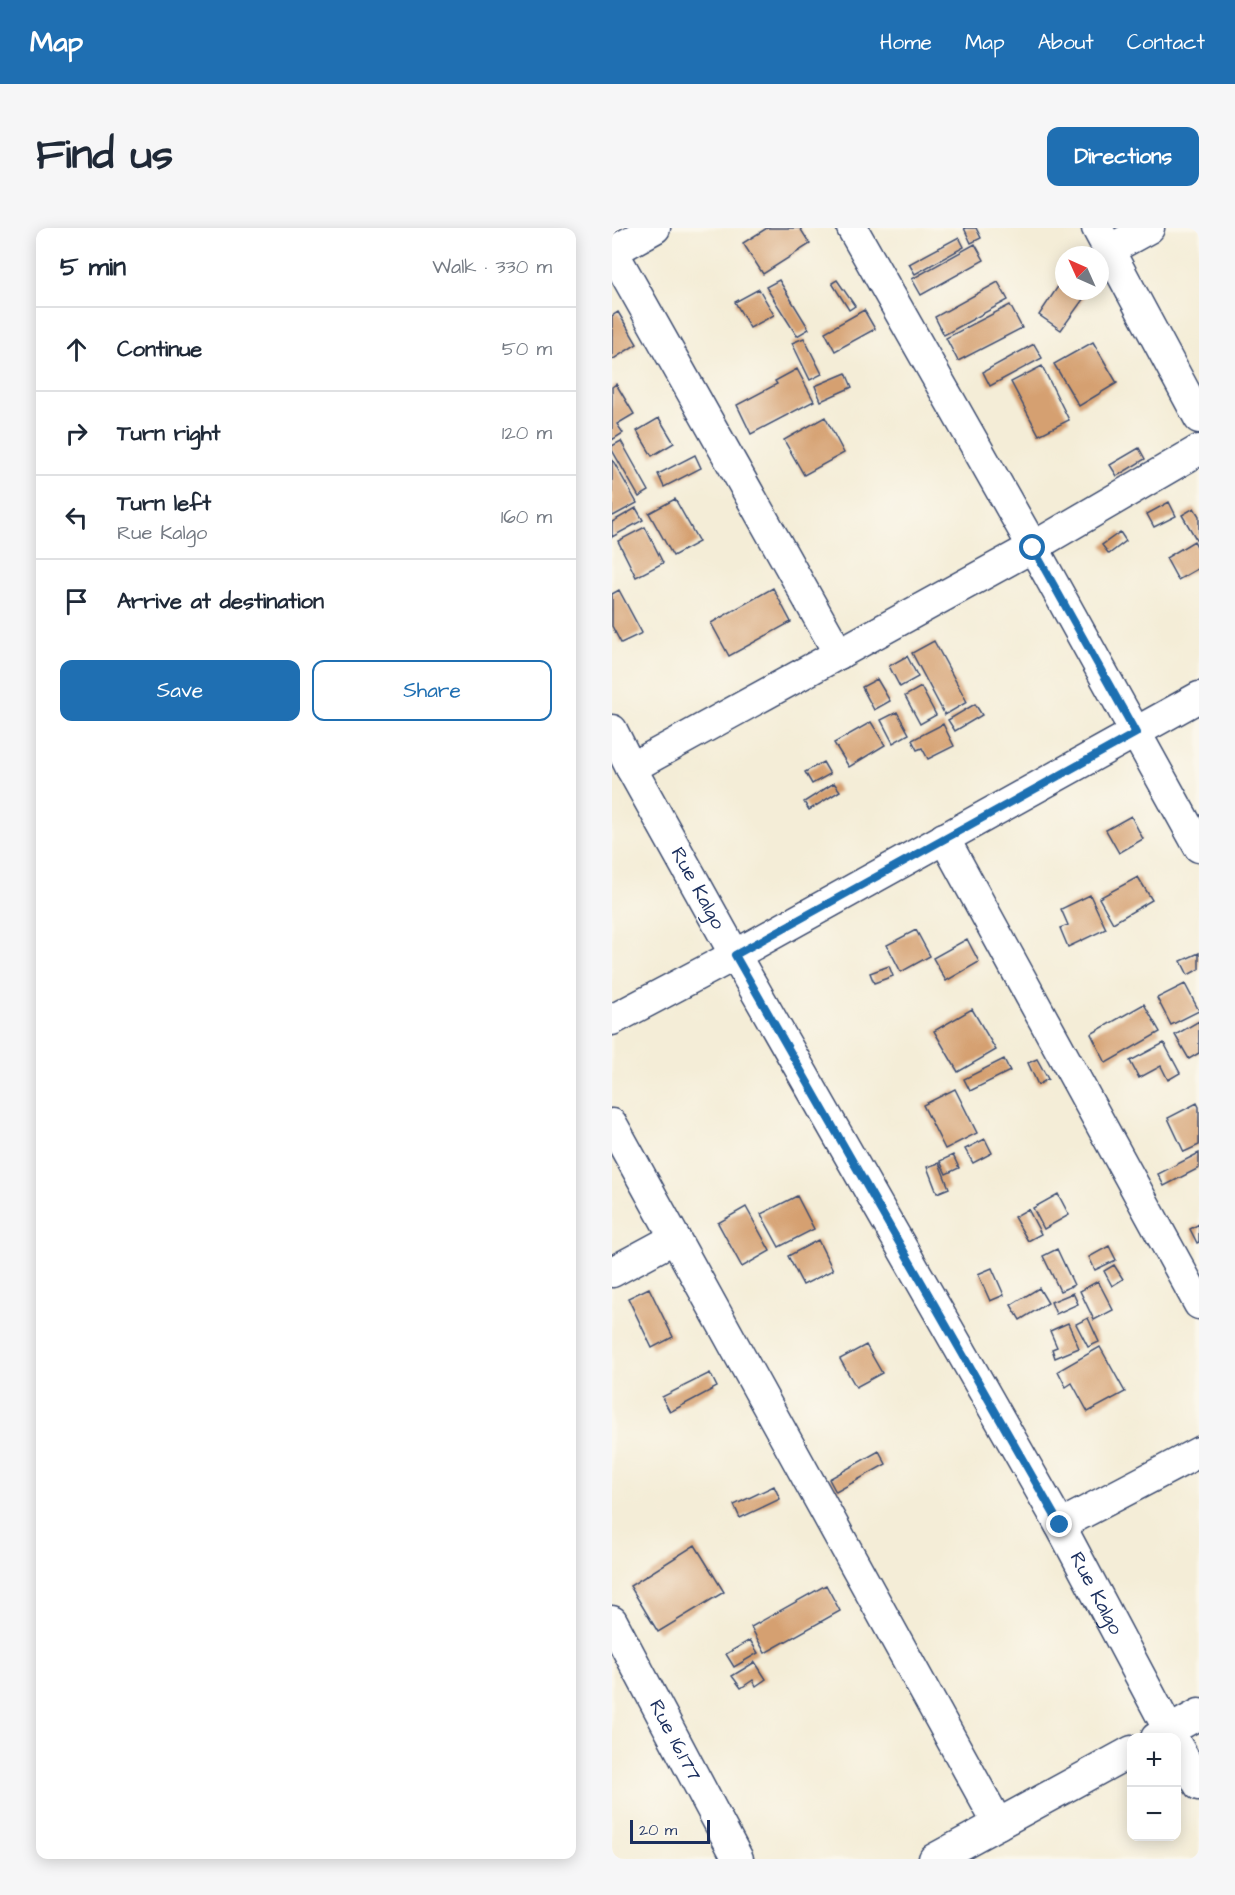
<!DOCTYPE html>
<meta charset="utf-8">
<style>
:root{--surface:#fff;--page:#f6f6f7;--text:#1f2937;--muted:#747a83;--line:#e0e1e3;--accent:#1f6fb2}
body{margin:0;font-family:"Architects Daughter",sans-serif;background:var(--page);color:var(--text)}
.controls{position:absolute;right:18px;bottom:18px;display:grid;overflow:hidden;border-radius:12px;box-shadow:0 3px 15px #0003}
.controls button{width:54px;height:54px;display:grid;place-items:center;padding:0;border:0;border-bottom:2px solid var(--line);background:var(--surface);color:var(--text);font:30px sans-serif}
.compass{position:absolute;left:443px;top:18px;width:54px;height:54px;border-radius:50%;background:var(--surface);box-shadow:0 3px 15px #0003;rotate:315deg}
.scale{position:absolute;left:18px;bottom:15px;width:80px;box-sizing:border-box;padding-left:6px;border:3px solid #1b2f5e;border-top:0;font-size:16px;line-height:21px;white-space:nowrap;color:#1b2f5e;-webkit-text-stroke:4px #fbf7ec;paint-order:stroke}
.stop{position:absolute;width:18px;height:18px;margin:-14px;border:4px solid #1f6fb2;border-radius:50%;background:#fff}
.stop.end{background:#1f6fb2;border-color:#fff;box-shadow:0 2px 6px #0008}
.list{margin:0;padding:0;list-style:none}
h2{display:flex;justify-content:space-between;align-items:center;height:78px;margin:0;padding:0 24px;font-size:26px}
h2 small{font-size:20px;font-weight:400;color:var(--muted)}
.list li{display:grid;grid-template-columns:39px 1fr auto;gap:18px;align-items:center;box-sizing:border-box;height:84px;padding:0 24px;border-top:2px solid var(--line)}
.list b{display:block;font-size:22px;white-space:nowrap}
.list p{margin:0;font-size:20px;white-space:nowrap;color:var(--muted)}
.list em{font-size:20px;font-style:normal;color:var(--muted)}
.actions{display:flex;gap:12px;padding:18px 24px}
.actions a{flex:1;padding:14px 0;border:2px solid var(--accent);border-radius:12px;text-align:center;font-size:21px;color:var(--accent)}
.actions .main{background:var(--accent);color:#fff}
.icon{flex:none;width:33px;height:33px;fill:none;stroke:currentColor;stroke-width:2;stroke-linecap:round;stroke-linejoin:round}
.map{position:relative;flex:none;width:587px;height:1631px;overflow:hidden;border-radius:12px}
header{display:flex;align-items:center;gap:36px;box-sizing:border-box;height:84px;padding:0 30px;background:var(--accent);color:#fff}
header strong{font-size:28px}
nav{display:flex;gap:33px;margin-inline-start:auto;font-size:21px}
.intro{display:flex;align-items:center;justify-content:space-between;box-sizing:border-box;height:144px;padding:0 36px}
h1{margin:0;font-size:42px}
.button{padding:15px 27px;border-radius:12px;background:var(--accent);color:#fff;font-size:21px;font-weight:700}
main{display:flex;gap:36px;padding:0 36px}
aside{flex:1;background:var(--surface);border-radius:12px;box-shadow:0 3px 15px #0003}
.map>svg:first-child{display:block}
.building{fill:#d5a071}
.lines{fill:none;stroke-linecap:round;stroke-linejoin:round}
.street-casing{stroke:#3c4c70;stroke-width:33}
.street{stroke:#fff;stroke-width:30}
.route{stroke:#1f6fb2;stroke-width:8}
.labels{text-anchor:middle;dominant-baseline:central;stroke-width:5;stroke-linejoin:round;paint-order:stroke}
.street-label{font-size:20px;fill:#1b2f5e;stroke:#fbf7ec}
</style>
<header>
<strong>Map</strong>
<nav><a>Home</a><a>Map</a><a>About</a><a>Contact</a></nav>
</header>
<div class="intro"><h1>Find us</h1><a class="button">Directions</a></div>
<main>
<aside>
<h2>5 min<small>Walk · 330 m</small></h2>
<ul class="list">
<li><svg class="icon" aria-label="ahead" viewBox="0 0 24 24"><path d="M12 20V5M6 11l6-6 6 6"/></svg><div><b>Continue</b></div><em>50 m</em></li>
<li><svg class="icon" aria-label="right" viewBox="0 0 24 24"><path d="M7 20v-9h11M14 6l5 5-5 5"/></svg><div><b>Turn right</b></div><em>120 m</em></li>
<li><svg class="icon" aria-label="left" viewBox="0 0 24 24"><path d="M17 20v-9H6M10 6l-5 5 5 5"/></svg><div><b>Turn left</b><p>Rue Kalgo</p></div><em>160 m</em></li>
<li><svg class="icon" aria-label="arrive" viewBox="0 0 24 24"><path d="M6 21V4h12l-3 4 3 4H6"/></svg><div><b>Arrive at destination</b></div></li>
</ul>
<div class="actions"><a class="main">Save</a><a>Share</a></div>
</aside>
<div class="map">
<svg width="587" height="1631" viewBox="0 0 587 1631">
<rect width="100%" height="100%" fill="#fbf7ec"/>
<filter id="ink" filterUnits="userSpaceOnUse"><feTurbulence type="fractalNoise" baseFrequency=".0167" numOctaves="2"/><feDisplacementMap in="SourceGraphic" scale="12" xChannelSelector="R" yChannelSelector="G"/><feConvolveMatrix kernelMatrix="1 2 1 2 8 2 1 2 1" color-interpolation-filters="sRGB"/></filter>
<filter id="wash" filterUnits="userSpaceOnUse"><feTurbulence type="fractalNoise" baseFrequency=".008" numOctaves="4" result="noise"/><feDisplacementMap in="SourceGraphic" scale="24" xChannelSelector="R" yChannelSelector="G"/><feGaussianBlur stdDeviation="1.35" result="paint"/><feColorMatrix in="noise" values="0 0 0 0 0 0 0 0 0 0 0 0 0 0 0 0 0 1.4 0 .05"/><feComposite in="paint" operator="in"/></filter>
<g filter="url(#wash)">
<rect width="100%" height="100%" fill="#f4edd7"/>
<g id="blocks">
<path class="building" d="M155 0H188L198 16 151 46 131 15Z
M352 0H364L369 10 359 15Z
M347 9 352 19 303 46 297 36Z
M363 16 372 32 309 67 300 51Z
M167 52 197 101 185 108 154 59Z
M225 52 243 78 237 82 220 55Z
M386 54 396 72 332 107 323 89Z
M449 54 452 56V63H462L472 70 449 102 427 87Z
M147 61 162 87 138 100 123 74Z
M398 77 410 100 346 133 334 110Z
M252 82 263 101 223 123 213 104Z
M6 84 25 116 0 132V88Z
M192 110 210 146 198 152 180 115Z
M481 114 505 155 467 178 442 136Z
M422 116 430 130 378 158 371 144Z
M430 138 457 192 427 207 399 154Z
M185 141 202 173 139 206 125 177 165 156 163 153Z
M234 145 240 159 209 173 203 158Z
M4 156 22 186 5 196 11 205 0 212V159Z
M213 189 232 225 192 247 172 212Z
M47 190 62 215 40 228 25 203Z
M9 213 37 263 27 269 0 222V218Z
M527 220 533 231 505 248 498 237Z
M83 227 89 240 52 259 46 246Z
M0 231 25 275 1 288 0 287Z
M63 271 87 314 61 328 37 285Z
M557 274 564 288 542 299 535 286Z
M24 280 31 292 0 309V294Z
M582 280 587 288V316L570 287Z
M33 299 51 335 24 349 6 313Z
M508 304 514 313 497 326 490 317Z
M582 313 587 322V340L566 352 554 330Z
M161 360 179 394 117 428 99 395Z
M7 362 30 405 9 415 0 398V366Z
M322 413 355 474 333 487 300 425Z
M295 428 306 449 288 459 277 438Z
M265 451 278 473 262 482 250 459Z
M309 459 324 487 308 496 293 468Z
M363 476 370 487 343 503 336 492Z
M285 484 297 506 281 515 269 492Z
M259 494 273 517 237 539 222 515Z
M331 496 342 518 316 531 310 520 305 522 300 512Z
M211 534 218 546 200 556 193 544Z
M222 555 228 563 197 582 192 574Z
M519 588 531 611 507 625 494 602Z
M526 649 540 672 501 695 487 670Z
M478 667 494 701 456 719 448 700 456 697 449 681Z
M304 702 318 728 289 744 275 717Z
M355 711 367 734 334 753 321 730Z
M587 725V741L576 747 569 733Z
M277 738 281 748 262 755 258 745Z
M573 756 587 783 559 797 545 770Z
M532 776 548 804 494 835 479 806Z
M360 781 384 822 346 844 322 803Z
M587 793V825L577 831 563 807Z
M552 815 568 845 556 852 549 838 527 850 518 833Z
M392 831 398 843 358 863 352 851Z
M425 831 436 851 426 857 416 835Z
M343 861 365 905 333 921 311 877Z
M585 875 587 879V917L572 924 556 890Z
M373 911 380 925 361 935 353 921Z
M587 925V940L552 958 546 946Z
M341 927 347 940 334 946 328 933Z
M327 935 337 960 325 965 315 939Z
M446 966 457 987 432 1001 421 980Z
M185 968 202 1001 167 1019 149 986Z
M134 979 158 1023 130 1039 106 995Z
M416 981 429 1006 416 1013 402 989Z
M587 996V1014L585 1015 578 1001Z
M206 1012 221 1042 191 1057 176 1028Z
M497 1018 504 1032 483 1042 477 1029Z
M445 1021 462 1057 448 1063 431 1028Z
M502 1037 511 1051 500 1058 492 1043Z
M380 1040 392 1067 378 1073 366 1046Z
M486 1053 501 1082 482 1092 468 1063Z
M37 1060 61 1109 40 1120 16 1070Z
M427 1060 436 1075 408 1092 399 1077Z
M461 1065 466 1076 444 1086 439 1074Z
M476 1090 487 1114 476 1119 464 1096Z
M456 1095 467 1120 443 1130 440 1121 445 1119 438 1103Z
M254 1117 270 1145 244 1159 228 1131Z
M488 1119 513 1164 476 1184 460 1155 454 1159 446 1143Z
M98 1145 105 1159 58 1184 50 1169Z
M267 1223 274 1236 224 1264 217 1251Z
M162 1258 168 1271 128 1290 122 1277Z
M83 1317 112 1364 46 1404 18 1358Z
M214 1357 228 1383 153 1425 139 1399Z
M138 1412 146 1425 122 1439 114 1426Z
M143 1434 154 1451 144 1458 141 1452 129 1460 120 1448Z"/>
</g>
</g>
<g filter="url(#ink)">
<use href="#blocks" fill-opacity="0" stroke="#3c4c70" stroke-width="1.5"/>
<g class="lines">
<defs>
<g id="street">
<path d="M240 0 421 319 587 619"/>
<path d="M485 0 587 190"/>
<path d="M497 22 537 0"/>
<path d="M0 24 43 0"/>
<path d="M1 24 227 426"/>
<path id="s1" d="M0 502 19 540 123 727 448 1297 561 1510"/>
<path d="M19 540 421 319 587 222"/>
<path d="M332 610 587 1076"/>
<path d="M0 792 123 727 587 469"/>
<path d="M0 896 386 1596"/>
<path d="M0 1044 63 1010"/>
<path d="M448 1297 587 1224"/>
<path id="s2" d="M0 1393 126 1631"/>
<path d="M544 1510 587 1486"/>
<path d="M564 1516 587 1557"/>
<path d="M322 1631 520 1523"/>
</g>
</defs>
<use href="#street" class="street-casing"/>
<use href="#street" class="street"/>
</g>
</g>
<g class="lines" filter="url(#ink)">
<path class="route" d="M421 320 524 505 123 727 448 1297"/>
</g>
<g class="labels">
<g class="street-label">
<text stroke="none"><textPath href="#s1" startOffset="180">Rue Kalgo</textPath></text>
<text stroke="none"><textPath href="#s1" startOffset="990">Rue Kalgo</textPath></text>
<text stroke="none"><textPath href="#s2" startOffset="135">Rue 16.177</textPath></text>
</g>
</g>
</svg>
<div class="controls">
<button>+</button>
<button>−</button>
</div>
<svg class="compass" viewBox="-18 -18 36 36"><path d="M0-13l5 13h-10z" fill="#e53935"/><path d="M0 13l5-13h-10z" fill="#747a83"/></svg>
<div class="scale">20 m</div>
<div class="stop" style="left:421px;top:320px"></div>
<div class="stop end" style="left:448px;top:1297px"></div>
</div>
</main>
